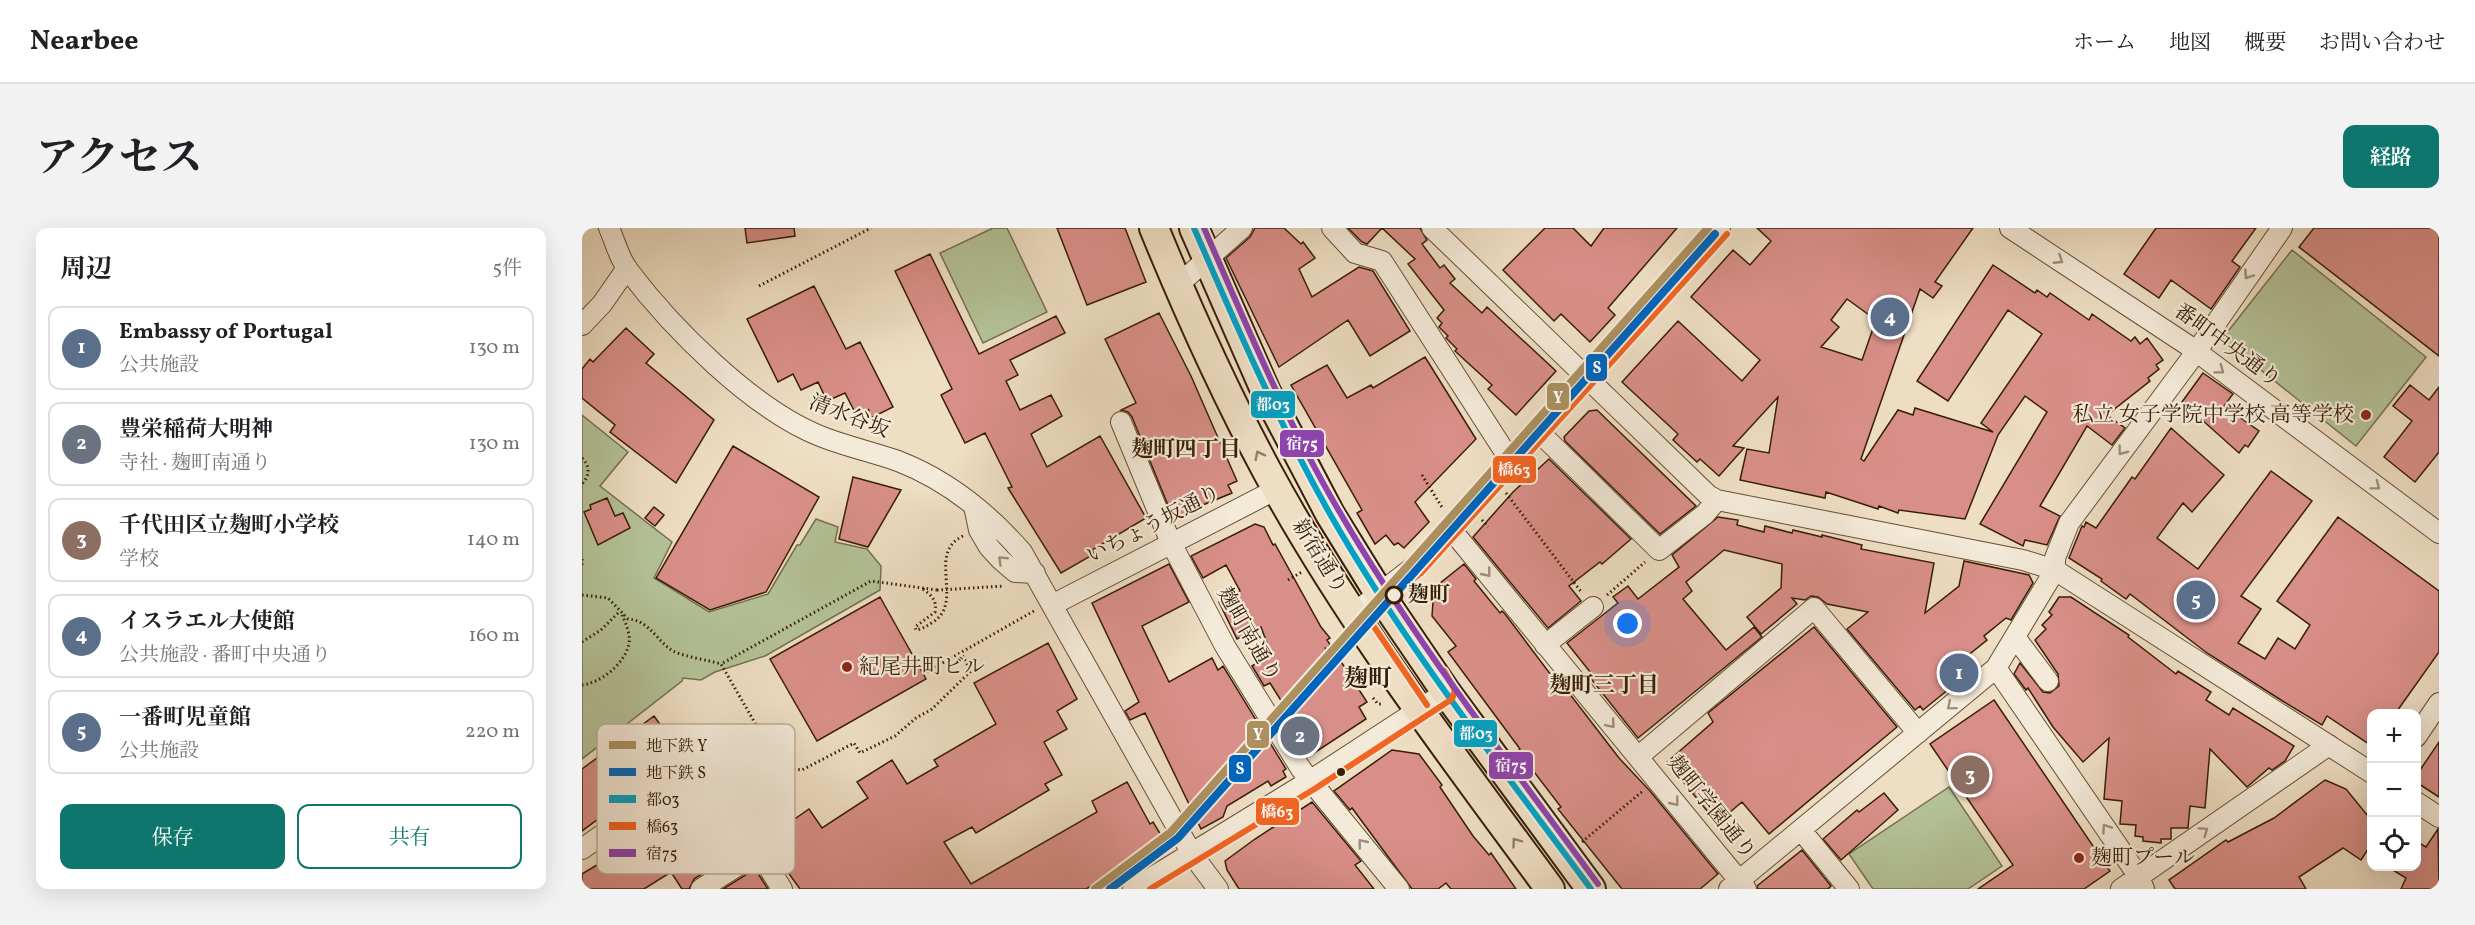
<!DOCTYPE html>
<html lang="ja">
<meta charset="utf-8">
<style>
:root{--surface:#fff;--page:#f2f2f2;--text:#202124;--muted:#757577;--line:#e0e0e0;--accent:#0f766e}
body{margin:0;font-family:Vollkorn,"Noto Serif JP",serif;background:var(--page);color:var(--text)}
.controls{position:absolute;right:18px;bottom:18px;display:grid;overflow:hidden;border-radius:12px;box-shadow:0 6px 24px #0002}
.controls button{width:54px;height:54px;display:grid;place-items:center;padding:0;border:0;border-bottom:2px solid var(--line);background:var(--surface);color:var(--text);font:30px sans-serif}
.you{position:absolute;left:1046px;top:396px;width:21px;height:21px;margin:-15px;border:4px solid #fff;border-radius:50%;background:#1a73e8;box-shadow:0 0 0 9px #1a73e833}
.badge{display:grid;place-items:center;width:39px;height:39px;border-radius:50%;background:var(--accent);color:#fff;font-size:20px;font-weight:700}
.pin{position:absolute;translate:-50% -50%;border:3px solid #fff;box-shadow:0 2px 6px #0006}
.list{margin:0;padding:0;list-style:none}
h2{display:flex;justify-content:space-between;align-items:center;height:78px;margin:0;padding:0 24px;font-size:26px}
h2 small{font-size:20px;font-weight:400;color:var(--muted)}
.list li{display:grid;grid-template-columns:39px 1fr auto;gap:18px;align-items:center;box-sizing:border-box;height:84px;margin:0 12px 12px;padding:0 12px;border:2px solid var(--line);border-radius:12px}
.list b{display:block;font-size:22px;white-space:nowrap}
.list p{margin:0;font-size:20px;white-space:nowrap;color:var(--muted)}
.list em{font-size:20px;font-style:normal;color:var(--muted)}
.actions{display:flex;gap:12px;padding:18px 24px}
.actions a{flex:1;padding:14px 0;border:2px solid var(--accent);border-radius:12px;text-align:center;font-size:21px;color:var(--accent)}
.actions .main{background:var(--accent);color:#fff}
.icon{flex:none;width:33px;height:33px;fill:none;stroke:currentColor;stroke-width:2;stroke-linecap:round;stroke-linejoin:round}
.map{position:relative;flex:none;width:1857px;height:661px;overflow:hidden;border-radius:12px}
header{display:flex;align-items:center;gap:36px;box-sizing:border-box;height:84px;padding:0 30px;background:var(--surface);border-bottom:2px solid var(--line)}
header strong{font-size:28px}
nav{display:flex;gap:33px;margin-inline-start:auto;font-size:21px}
.intro{display:flex;align-items:center;justify-content:space-between;box-sizing:border-box;height:144px;padding:0 36px}
h1{margin:0;font-size:42px}
.button{padding:15px 27px;border-radius:12px;background:var(--accent);color:#fff;font-size:21px;font-weight:700}
main{display:flex;gap:36px;padding:0 36px}
aside{flex:1;background:var(--surface);border-radius:12px;box-shadow:0 6px 24px #0002}
.map>svg:first-child{display:block}
.green{fill:#b4c298;stroke:#76704e;stroke-width:1.5}
.building{fill:#d98f89;stroke:#381e04;stroke-width:1.5;fill-rule:evenodd}
.lines{fill:none;stroke-linecap:round;stroke-linejoin:round}
.minor-casing{stroke:#664e34;stroke-width:22}
.highway-casing{stroke:#381e04;stroke-width:32}
.path{stroke:#381e04;stroke-width:3;stroke-dasharray:1.5 3;stroke-linecap:butt}
.minor{stroke:#f4ead9;stroke-width:20}
.highway{stroke:#eedec4;stroke-width:28}
.path-bridge{stroke:#381e04;stroke-width:3;stroke-dasharray:1.5 3;stroke-linecap:butt}
.bus-1-casing{stroke:#f4ead9;stroke-width:10}
.bus-2-casing{stroke:#f4ead9;stroke-width:10}
.bus-3-casing{stroke:#f4ead9;stroke-width:10}
.bus-1{stroke:#03a2c4;stroke-width:6}
.bus-2{stroke:#f26522;stroke-width:6}
.bus-3{stroke:#8e44ad;stroke-width:6}
.metro-1-casing{stroke:#f4ead9;stroke-width:12}
.metro-2-casing{stroke:#f4ead9;stroke-width:12}
.metro-1{stroke:#ac9060;stroke-width:8}
.metro-2{stroke:#0065bd;stroke-width:8}
.oneway{stroke:#9f8e79}
.oneway2{stroke:#937e64}
.poi-dot{fill:#8f2418;stroke:#f4ead9;stroke-width:2}
.stop-dot{fill:#f4ead9;stroke:#381e04;stroke-width:3}
.bus-dot{fill:#381e04;stroke:#f4ead9;stroke-width:2}
.labels{text-anchor:middle;dominant-baseline:central;stroke-width:4.5;stroke-linejoin:round;paint-order:stroke}
.street-label{font-size:21px;fill:#381e04;stroke:#f4ead9}
.poi-label{font-size:21px;fill:#381e04;stroke:#f4ead9;text-anchor:start}
.stop-label{font-size:21px;font-weight:bold;fill:#381e04;stroke:#f4ead9;text-anchor:start}
.neighbourhood-label{font-size:22px;font-weight:bold;fill:#381e04;stroke:#f4ead9}
.quarter-label{font-size:24px;font-weight:bold;fill:#381e04;stroke:#f4ead9}
.key{fill:#f4ead9;stroke:#bcad99;stroke-width:1.5}
.key-label{font-size:16px;fill:#381e04}
.line-badge{stroke:#f4ead9;stroke-width:2}
.badge-label{font-size:16px;text-anchor:middle;font-weight:bold;fill:#fff}
</style>
<header>
<strong>Nearbee</strong>
<nav><a>ホーム</a><a>地図</a><a>概要</a><a>お問い合わせ</a></nav>
</header>
<div class="intro"><h1>アクセス</h1><a class="button">経路</a></div>
<main>
<aside>
<h2>周辺<small>5件</small></h2>
<ul class="list">
<li><span class="badge" style="background:#5c6f8a">1</span><div><b>Embassy of Portugal</b><p>公共施設</p></div><em>130 m</em></li>
<li><span class="badge" style="background:#6b7280">2</span><div><b>豊栄稲荷大明神</b><p>寺社 · 麹町南通り</p></div><em>130 m</em></li>
<li><span class="badge" style="background:#8d6e63">3</span><div><b>千代田区立麹町小学校</b><p>学校</p></div><em>140 m</em></li>
<li><span class="badge" style="background:#5c6f8a">4</span><div><b>イスラエル大使館</b><p>公共施設 · 番町中央通り</p></div><em>160 m</em></li>
<li><span class="badge" style="background:#5c6f8a">5</span><div><b>一番町児童館</b><p>公共施設</p></div><em>220 m</em></li>
</ul>
<div class="actions"><a class="main">保存</a><a>共有</a></div>
</aside>
<div class="map">
<svg width="1857" height="661" viewBox="0 0 1857 661">
<rect width="100%" height="100%" fill="#eedec4"/>
<filter id="stains"><feTurbulence type="fractalNoise" baseFrequency=".00333" numOctaves="4"/><feColorMatrix values="0 0 0 0 .2 0 0 0 0 .09 0 0 0 0 .02 0 0 0 .5 -.17"/></filter>
<radialGradient id="worn" r=".72"><stop offset=".6" stop-color="#630" stop-opacity="0"/><stop offset="1" stop-color="#630" stop-opacity=".3"/></radialGradient>
<path class="green" d="M411 0H425L465 84 401 115 358 25Z
M1710 22 1844 129 1774 218 1640 111Z
M0 187 46 224 18 258 90 314 72 350 127 384 186 366 215 317H218L234 291 256 299 253 314 285 321 299 338 298 362 183 428 133 444 119 452 101 450 100 453 0 531Z
M1367 559 1420 638 1386 661H1291L1267 626Z"/>
<path class="building" d="M163 0H212L213 8 165 15Z
M475 0H543L564 54 505 77Z
M673 0H702L719 16 721 14 733 30 717 41 730 69 777 39 791 43 828 103 788 128 766 92 697 139 644 30 668 9Z
M766 0H838L845 12 840 16 858 40 862 37 873 51 868 55 900 85 905 79 974 143 934 187 906 161 910 157 873 123 875 121 864 110 866 108 857 99 860 95 855 90 862 82 826 36 833 31 800 0 785 16 780 14Z
M963 0H991L1009 18 1022 0H1095L1026 80 1033 87 1008 114 979 86 972 93 921 42Z
M1175 0H1391L1353 54 1360 58 1351 70 1338 61 1279 231 1282 233 1316 182 1331 187 1333 180 1411 204 1399 195 1460 106 1426 82 1366 173 1335 153 1411 37 1453 65 1455 62 1465 69 1468 65 1507 92 1510 86 1549 113 1553 109 1558 116 1565 110 1581 132 1574 137 1577 141 1566 150 1568 153 1525 187 1543 200 1530 217 1505 198 1458 278 1478 288 1465 317 1443 312 1441 318 1398 296 1465 184 1443 168 1416 207 1383 291 1317 282 1316 285 1297 278 1296 281 1244 264 1243 270 1158 252 1165 221 1187 225 1196 169 1151 218 1162 220 1137 248 1118 231 1115 234 1091 212 1096 206 1040 154 1096 93 1160 153 1178 132 1109 69 1151 22 1168 37 1189 13ZM1265 71 1294 92 1280 132 1239 119 1257 99 1249 92Z
M1574 0H1674L1650 33 1658 39 1629 81 1589 52 1577 70 1542 46Z
M1732 0H1857V128L1717 19Z
M348 26 397 126 474 88 483 105 428 132 436 147 424 153 438 182 469 167 480 188 449 206 465 239 518 208 564 290 510 322 512 326 479 345 426 260 430 259 403 205 383 215 359 167 370 161 313 43Z
M232 58 264 121 278 114 311 179 285 192 287 181 279 196 263 165 245 173 236 154 219 162 211 146 196 154 165 91Z
M577 85 609 148 655 253 646 257 650 265 611 281 612 284 592 292 550 189 546 184 539 182 554 175 523 111Z
M44 100 72 126 64 135 132 192 94 255 28 204 33 197 0 170V141L8 131 11 134Z
M843 129 894 211 833 274 847 294 822 320 816 315 812 317 804 307 793 316 775 285 780 282 709 157 745 137 765 170 789 157 791 160Z
M1621 145 1651 166 1642 178 1677 203 1666 219 1663 217 1657 225 1600 174Z
M1828 157 1847 172 1857 159V224L1833 254 1802 229 1830 193 1811 178Z
M1015 182 1114 278 1078 306 983 213 982 209 1007 183Z
M1589 200 1642 247 1610 284 1601 275 1575 310 1616 341 1689 243 1730 273 1659 368 1679 381 1656 415 1683 431 1696 410 1713 421 1728 397 1695 373 1756 289 1857 363V424L1813 486H1790V518L1745 488 1740 497 1699 472 1625 425 1548 366 1544 371 1519 353 1520 351 1487 330 1500 298 1502 299 1504 294 1514 300 1550 249 1553 251Z
M151 218 237 269 184 364 128 382 74 350Z
M967 231 1049 311 1020 336 1018 334 987 358 999 373 966 400 891 309 931 264Z
M271 249 319 262 286 319 257 311Z
M25 270 33 288 41 285 48 300 16 317 2 284 9 281 8 277Z
M72 279 82 287 73 298 63 290Z
M1136 289 1156 292 1155 297 1182 304 1183 298 1210 305 1211 302 1240 309V307L1280 317 1279 321 1352 335 1343 385 1377 358 1382 333 1447 347 1451 355 1429 392 1424 390 1402 408 1405 412 1384 429 1393 440 1341 482 1338 478 1333 482 1265 401 1286 384 1245 376 1236 369 1229 368 1223 372 1210 370 1215 376 1179 406 1165 389 1199 360 1200 336 1142 322 1104 354 1110 363 1101 371 1144 422 1172 399 1180 409 1056 510 1006 447 1009 445 985 415 1036 375 1031 369 1046 358 1056 371 1097 339 1090 327Z
M673 296 682 299 691 317 693 316 739 399 748 410 745 412 785 474 777 479 784 491 732 525 688 455 682 458 670 438 689 426 679 399 655 411 637 374 658 363 644 337 621 350 609 328Z
M587 336 607 374 560 398 587 454 630 430 636 442 641 438 704 541 701 543 704 549 689 558 686 553 645 578 641 589 619 601 563 485 548 492 543 483 557 474 510 375Z
M882 336 894 351 892 353 918 385 920 383 923 386 975 455 977 452 1037 530 1068 563 1136 646 1118 661H1040L976 581 979 579 936 523 938 521 866 424 874 418 850 388 852 360Z
M298 369 344 451 235 513 188 431Z
M1477 369H1489L1547 407 1546 409 1594 446 1596 443 1629 464 1624 472 1647 487 1651 480 1712 518 1703 533 1690 542 1687 540 1665 559 1628 521 1623 580 1608 578 1606 600H1589V611H1579V615L1561 613V609L1553 608 1554 597 1538 596 1540 573 1522 571 1527 510 1501 534 1471 499 1446 460 1444 462 1432 446 1438 435 1461 464 1468 465 1477 458 1476 446 1453 412 1464 401 1460 397 1470 387 1467 384Z
M1232 399 1315 499 1187 606 1160 574 1135 595 1085 534 1131 494 1126 485Z
M466 415 495 471 475 483 485 501 462 514 480 547 463 556 467 562 394 605 390 599 362 614 389 656 515 584 510 573 545 554 568 596 571 594 587 620 548 643 545 638 504 661H218L205 643 209 640 187 609 227 581 240 600 286 570 275 554 310 532 325 556 356 538 352 532 414 496 392 455Z
M1412 472 1528 643 1502 661H1396L1431 637 1348 516Z
M72 488 101 528 0 603V541Z
M1857 514V569L1834 554V548Z
M810 522 837 526 860 557 858 559 891 608 907 627 909 625 934 661H869L864 655 856 661H830L770 580 768 582 752 563Z
M150 551 174 589 119 626 129 640 112 651 107 661H100L89 644 62 661H0V646L23 632 27 637 67 611 64 607Z
M1743 552 1764 561 1790 593V615L1779 632 1761 620 1717 649 1724 661H1593L1587 652 1644 612 1646 614 1692 590Z
M1302 565 1316 582 1259 632 1241 611 1275 582 1277 584Z
M730 574 779 633 773 637 792 661H657L645 642 643 633 673 611Z
M1856 601 1857 661H1819L1824 650 1806 639H1834V613L1844 619Z
M1220 622 1249 658 1246 661H1176L1175 658Z
M173 641 186 661H141Z"/>
<g class="lines">
<defs>
<path id="minor" d="M27 0C33 13 37 30 46 42 89 99 170 181 238 208 263 218 290 224 316 233 365 252 406 285 440 324L610 626 636 661
M750 0 773 25 800 33 928 232
M850 0 1126 267 1135 272 1441 332 1473 342 1790 545
M1428 0 1607 118 1857 305
M596 57 660 0
M0 97 20 76 45 40
M539 194 589 315 643 418 719 541 817 661
M955 202 1077 322 1123 286 1135 272
M392 278 397 302 407 319 419 332 433 344 453 345
M868 300 1164 661
M472 376 695 261
M772 385 833 338 1138 0
M1433 409 1466 453
M963 417 1011 379
M1414 440 1557 649 1562 661
M1834 509 1857 475
M1056 529 1232 380 1336 505
M1834 574 1857 589
M1219 602 1267 661
M0 621 135 525
M119 661 177 624 200 661
M551 661 729 552 864 464
M1147 661 1414 440 1473 342V330L1487 295 1614 124 1700 0
M1539 661 1747 517"/>
<path id="highway" d="M572 0C606 83 643 165 685 243 765 391 869 526 968 661
M612 0 684 164 748 286 798 367 864 464 1009 661"/>
</defs>
<use href="#minor" class="minor-casing"/>
<use href="#highway" class="highway-casing"/>
<path class="path" d="M177 58 289 0
M0 230C8 238 8 247 0 256
M840 247 861 281
M924 265 1000 365
M900 292 906 299
M0 331V338
M706 352 720 344
M341 361C350 368 355 372 353 384L333 399 334 402C340 401 345 398 351 394 383 374 344 325 381 308
M373 361 422 358
M355 362 289 353 139 436 192 528 204 540 220 542 272 515 278 525 313 508 334 490 350 481 389 443 379 425
M0 367 26 370 46 391C66 392 74 411 88 421 96 428 127 432 139 436
M1025 367 1063 334
M0 414 19 402 38 383
M743 421 762 410
M341 446 452 383
M0 457C18 455 41 437 46 419 50 409 44 396 40 387
M791 470 796 476H799
M1000 614 1062 562
M523 661 534 655"/>
<use href="#minor" class="minor"/>
<use href="#highway" class="highway"/>
<path class="path-bridge" d="M355 362 373 361"/>
<defs>
<path id="bus-1" d="M612 0C654 97 696 194 748 286 823 418 919 539 1009 661"/>
<path id="bus-2" d="M845 477 784 387 840 344 1145 6
M568 661 734 560 870 471 873 462 862 443"/>
<path id="bus-3" d="M622 0C664 96 704 193 757 283 833 414 927 534 1016 656"/>
</defs>
<use href="#bus-1" class="bus-1-casing"/>
<use href="#bus-2" class="bus-2-casing"/>
<use href="#bus-3" class="bus-3-casing"/>
<use href="#bus-1" class="bus-1"/>
<use href="#bus-2" class="bus-2"/>
<use href="#bus-3" class="bus-3"/>
<defs>
<path id="metro-1" d="M513 661 589 604 1126 0"/>
<path id="metro-2" d="M528 661 596 610 1133 6"/>
</defs>
<use href="#metro-1" class="metro-1-casing"/>
<use href="#metro-2" class="metro-2-casing"/>
<use href="#metro-1" class="metro-1"/>
<use href="#metro-2" class="metro-2"/>
</g>
<defs><path id="oneway-chevron" d="M-2-3.5L2.5 0L-2 3.5" fill="none" stroke-width="1.6" stroke-linecap="round" stroke-linejoin="round" transform="scale(1.5)"/></defs>
<g class="oneway">
<use href="#oneway-chevron" transform="translate(1477 32) rotate(33)"/>
<use href="#oneway-chevron" transform="translate(1666 47) rotate(124)"/>
<use href="#oneway-chevron" transform="translate(1638 142) rotate(37)"/>
<use href="#oneway-chevron" transform="translate(1540 223) rotate(127)"/>
<use href="#oneway-chevron" transform="translate(1794 258) rotate(37)"/>
<use href="#oneway-chevron" transform="translate(420 332) rotate(-136)"/>
<use href="#oneway-chevron" transform="translate(905 345) rotate(51)"/>
<use href="#oneway-chevron" transform="translate(1369 478) rotate(140)"/>
<use href="#oneway-chevron" transform="translate(1029 496) rotate(50)"/>
<use href="#oneway-chevron" transform="translate(1093 574) rotate(51)"/>
<use href="#oneway-chevron" transform="translate(1524 600) rotate(-124)"/>
<use href="#oneway-chevron" transform="translate(1622 603) rotate(-35)"/>
<use href="#oneway-chevron" transform="translate(780 615) rotate(-129)"/>
</g>
<g class="oneway2">
<use href="#oneway-chevron" transform="translate(677 227) rotate(-117)"/>
<use href="#oneway-chevron" transform="translate(934 614) rotate(-126)"/>
</g>
<g class="poi-dot">
<circle cx="1784" cy="187" r="6"/>
<circle cx="265" cy="439" r="6"/>
<circle cx="1497" cy="630" r="6"/>
</g>
<circle class="stop-dot" cx="812" cy="367" r="8"/>
<circle class="bus-dot" cx="759" cy="544" r="5"/>
<g class="labels">
<g class="street-label">
<text transform="translate(1645 118) rotate(36)">番町中央通り</text>
<text transform="translate(267 189) rotate(21)">清水谷坂</text>
<text transform="translate(572 297) rotate(-27)">いちょう坂通り</text>
<text transform="translate(737 329) rotate(58)">新宿通り</text>
<text transform="translate(666 407) rotate(60)">麹町南通り</text>
<text transform="translate(1129 580) rotate(51)">麹町学園通り</text>
</g>
<g class="poi-label">
<text x="1772" y="187" text-anchor="end">私立 女子学院中学校 高等学校</text>
<text x="277" y="439">紀尾井町ビル</text>
<text x="1509" y="630">麹町プール</text>
</g>
<g class="stop-label">
<text x="826" y="367">麹町</text>
</g>
<g class="neighbourhood-label">
<text x="604" y="222">麹町四丁目</text>
<text x="1022" y="458">麹町三丁目</text>
</g>
<g class="quarter-label">
<text x="786" y="452">麹町</text>
</g>
</g>
<rect x="15" y="496" width="198" height="150" rx="9" class="key"/>
<rect x="27" y="513" width="27" height="8" fill="#ac9060"/>
<rect x="27" y="540" width="27" height="8" fill="#0065bd"/>
<rect x="27" y="567" width="27" height="8" fill="#03a2c4"/>
<rect x="27" y="594" width="27" height="8" fill="#f26522"/>
<rect x="27" y="621" width="27" height="8" fill="#8e44ad"/>
<g class="key-label">
<text x="64" y="523">地下鉄 Y</text>
<text x="64" y="550">地下鉄 S</text>
<text x="64" y="577">都03</text>
<text x="64" y="604">橋63</text>
<text x="64" y="631">宿75</text>
</g>
<g class="line-badge">
<rect x="1003" y="125" width="23" height="29" rx="6" fill="#0065bd"/>
<rect x="964" y="154" width="24" height="29" rx="6" fill="#ac9060"/>
<rect x="668" y="162" width="46" height="29" rx="6" fill="#03a2c4"/>
<rect x="697" y="201" width="46" height="29" rx="6" fill="#8e44ad"/>
<rect x="910" y="227" width="45" height="29" rx="6" fill="#f26522"/>
<rect x="871" y="491" width="45" height="29" rx="6" fill="#03a2c4"/>
<rect x="664" y="492" width="24" height="29" rx="6" fill="#ac9060"/>
<rect x="906" y="523" width="46" height="29" rx="6" fill="#8e44ad"/>
<rect x="646" y="526" width="24" height="29" rx="6" fill="#0065bd"/>
<rect x="673" y="569" width="45" height="29" rx="6" fill="#f26522"/>
</g>
<g class="badge-label">
<text x="1015" y="145">S</text>
<text x="976" y="175">Y</text>
<text x="691" y="182">都03</text>
<text x="720" y="221">宿75</text>
<text x="932" y="247">橋63</text>
<text x="894" y="511">都03</text>
<text x="676" y="512">Y</text>
<text x="929" y="543">宿75</text>
<text x="658" y="546">S</text>
<text x="695" y="589">橋63</text>
</g>
<rect width="100%" height="100%" filter="url(#stains)"/>
<rect width="100%" height="100%" fill="url(#worn)"/>
</svg>
<div class="controls">
<button>+</button>
<button>−</button>
<button><svg class="icon" aria-label="locate" viewBox="0 0 24 24"><circle cx="12" cy="12" r="6"/><path d="M12 2v4M12 18v4M2 12h4M18 12h4"/></svg></button>
</div>
<div class="you"></div>
<div class="pin badge" style="left:1377px;top:445px;background:#5c6f8a">1</div>
<div class="pin badge" style="left:718px;top:508px;background:#6b7280">2</div>
<div class="pin badge" style="left:1388px;top:547px;background:#8d6e63">3</div>
<div class="pin badge" style="left:1308px;top:89px;background:#5c6f8a">4</div>
<div class="pin badge" style="left:1614px;top:372px;background:#5c6f8a">5</div>
</div>
</main>
